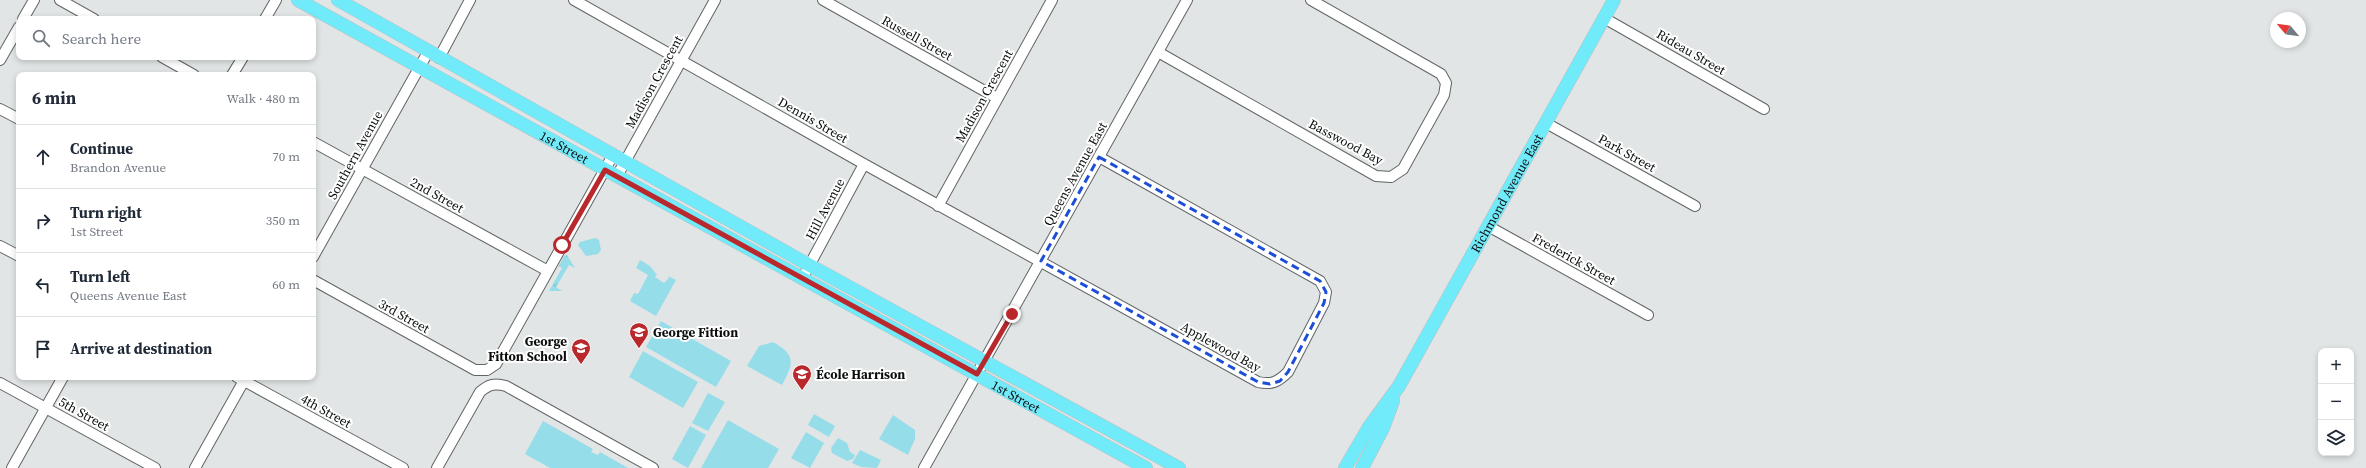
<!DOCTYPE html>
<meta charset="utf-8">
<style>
:root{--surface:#fff;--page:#f2f2f3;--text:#1f2937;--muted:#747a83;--line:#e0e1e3}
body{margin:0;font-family:"Source Serif 4",serif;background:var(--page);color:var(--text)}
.controls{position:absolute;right:12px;bottom:12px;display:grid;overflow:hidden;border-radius:8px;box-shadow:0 2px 6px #0003}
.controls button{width:36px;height:36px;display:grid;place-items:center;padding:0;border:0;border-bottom:1px solid var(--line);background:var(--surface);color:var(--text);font:20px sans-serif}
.compass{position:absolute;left:2270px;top:12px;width:36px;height:36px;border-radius:50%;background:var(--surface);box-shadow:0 2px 6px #0003;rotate:299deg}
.stop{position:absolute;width:12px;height:12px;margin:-9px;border:3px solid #b8282c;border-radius:50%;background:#fff}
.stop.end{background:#b8282c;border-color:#fff;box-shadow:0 1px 4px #0008}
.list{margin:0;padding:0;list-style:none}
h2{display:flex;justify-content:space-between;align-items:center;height:52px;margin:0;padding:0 16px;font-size:17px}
h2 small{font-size:13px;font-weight:400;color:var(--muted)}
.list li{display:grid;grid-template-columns:26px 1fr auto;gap:12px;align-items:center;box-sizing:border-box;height:64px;padding:0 16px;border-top:1px solid var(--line)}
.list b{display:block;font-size:15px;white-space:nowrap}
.list p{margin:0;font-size:13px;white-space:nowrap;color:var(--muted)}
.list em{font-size:13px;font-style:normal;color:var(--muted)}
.icon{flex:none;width:22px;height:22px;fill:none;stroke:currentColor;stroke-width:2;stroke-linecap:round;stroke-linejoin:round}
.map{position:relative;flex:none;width:2366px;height:468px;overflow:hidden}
.search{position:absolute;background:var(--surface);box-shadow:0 2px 6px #0003;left:16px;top:16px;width:300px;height:44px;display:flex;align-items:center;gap:10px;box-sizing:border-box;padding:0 14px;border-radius:8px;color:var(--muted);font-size:15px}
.panel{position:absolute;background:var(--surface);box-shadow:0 2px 6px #0003;left:16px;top:72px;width:300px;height:308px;border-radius:8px}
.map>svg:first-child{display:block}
.grass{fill:url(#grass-tufts)}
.green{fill:#96ddea}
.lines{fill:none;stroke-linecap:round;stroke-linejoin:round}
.minor-casing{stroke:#616465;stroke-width:12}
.major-casing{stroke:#c0c0c0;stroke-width:14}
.minor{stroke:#fff;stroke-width:10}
.major{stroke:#71eafa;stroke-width:13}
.route{stroke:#b8282c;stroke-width:5}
.marked{fill:none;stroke:#1d4ed8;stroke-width:3;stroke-dasharray:8 5;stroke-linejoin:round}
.labels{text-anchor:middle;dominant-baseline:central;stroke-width:4;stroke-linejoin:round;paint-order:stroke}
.street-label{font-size:13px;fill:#0c0e0e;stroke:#fff}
.poi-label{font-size:13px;font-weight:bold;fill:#0c0e0e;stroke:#fff;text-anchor:start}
</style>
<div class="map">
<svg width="2366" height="468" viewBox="0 0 2366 468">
<defs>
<pattern id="grass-tufts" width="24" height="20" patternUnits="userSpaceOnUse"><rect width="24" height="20" fill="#96ddea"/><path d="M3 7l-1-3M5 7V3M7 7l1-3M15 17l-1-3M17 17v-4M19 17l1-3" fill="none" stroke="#80bcc8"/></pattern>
</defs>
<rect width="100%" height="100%" fill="#e1e5e5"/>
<path class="grass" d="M567 255 575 268 569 265 556 287 562 291H549L562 268 559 266 564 256Z"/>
<path class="green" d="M595 238 599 240 601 250 598 254 586 256 578 245 580 242Z
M640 260 650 266 657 275 655 277 664 283 669 278 668 276 676 280 656 316 630 301 634 293 638 294 648 275 636 268Z
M661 321 731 361 716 387 646 347Z
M773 342C796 355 794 363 782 385L747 366 759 346Z
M643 351 698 382 683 408 629 377Z
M708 393 725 402 708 431 692 423Z
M814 414 835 426 829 437 808 425Z
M893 415 915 430V439L908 455 879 439Z
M728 420 779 449 768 468H701Z
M543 421 593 449 591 452 598 455 600 452 628 468H550L525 454Z
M690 426 706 435 688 468 672 459Z
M806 432 824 443 810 468 791 458Z
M838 438 847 443 850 452 855 455 853 459 847 461 832 453 831 448Z
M860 450 881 460 877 468 861 467 852 463Z"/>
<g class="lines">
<defs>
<path id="minor" d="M60 0 94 19
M574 0 864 164 1258 382C1272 385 1278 382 1288 372L1324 303 1326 292 1320 281 1099 157
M823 0 997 98
M1604 18 1764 109
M23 19 34 0
M265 19 276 0
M1158 52 1376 176 1391 177 1403 169 1444 95 1446 83 1441 74 1311 0
M162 57 194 75
M439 58 470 0
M0 60 19 27
M232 75 243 57
M0 109 19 119
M1546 123 1695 206
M313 142 548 271
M617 176 715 0
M938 206 1052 0
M1488 226 1648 315
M0 246 19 256
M313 257 428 52
M802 279 864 164
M313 280 475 370H487L496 364 613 155
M237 377 403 468
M0 383 155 468
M12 468 63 377
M195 468 246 377
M437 468 480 392C489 384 495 383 506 386L653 468
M924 468 1187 0"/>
<g id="major">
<path id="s1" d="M298 0 1146 468"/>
<path d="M338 0 800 260 1179 468"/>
<path id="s2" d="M1345 468 1369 427 1399 386 1614 0"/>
<path d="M1362 468 1383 428 1393 401"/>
</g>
</defs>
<use href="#minor" class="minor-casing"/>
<use href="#major" class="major-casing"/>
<use href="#minor" class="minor"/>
<use href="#major" class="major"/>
</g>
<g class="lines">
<path class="route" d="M562 245 605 170 977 374 1012 314"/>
</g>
<path class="marked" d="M1099 157 1320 281 1326 292 1324 303 1288 372 1280 381 1270 384 1258 382 1041 261Z"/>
<defs>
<symbol id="school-pin" viewBox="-11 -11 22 30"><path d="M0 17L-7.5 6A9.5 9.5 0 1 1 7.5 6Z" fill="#b8282c" stroke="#fff"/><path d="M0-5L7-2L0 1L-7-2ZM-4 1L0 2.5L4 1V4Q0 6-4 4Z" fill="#fff"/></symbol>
</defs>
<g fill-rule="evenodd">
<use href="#school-pin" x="628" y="321" width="22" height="30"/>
<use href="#school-pin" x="570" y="337" width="22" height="30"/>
<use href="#school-pin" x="791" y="363" width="22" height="30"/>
</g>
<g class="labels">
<g class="street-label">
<text transform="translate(917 38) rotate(29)">Russell Street</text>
<text transform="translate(1691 52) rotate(30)">Rideau Street</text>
<text transform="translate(654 82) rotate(-61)">Madison Crescent</text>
<text transform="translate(984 96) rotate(-61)">Madison Crescent</text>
<text transform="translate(813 120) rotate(30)">Dennis Street</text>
<text transform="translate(1346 142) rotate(28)">Basswood Bay</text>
<text stroke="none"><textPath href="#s1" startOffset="304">1st Street</textPath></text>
<text transform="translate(1627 153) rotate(29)">Park Street</text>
<text transform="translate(355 155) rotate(-61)">Southern Avenue</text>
<text transform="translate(1075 174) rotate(-61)">Queens Avenue East</text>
<text stroke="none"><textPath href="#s2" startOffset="319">Richmond Avenue East</textPath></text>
<text transform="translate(437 195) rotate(29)">2nd Street</text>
<text transform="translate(825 209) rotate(-62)">Hill Avenue</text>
<text transform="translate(1574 259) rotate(29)">Frederick Street</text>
<text transform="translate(404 316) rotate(29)">3rd Street</text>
<text transform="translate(1221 347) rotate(29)">Applewood Bay</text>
<text stroke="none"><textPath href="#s1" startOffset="820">1st Street</textPath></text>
<text transform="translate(326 411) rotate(29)">4th Street</text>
<text transform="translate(84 414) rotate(29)">5th Street</text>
</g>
<g class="poi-label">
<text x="653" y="332">George Fittion</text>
<text x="567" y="341" text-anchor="end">George<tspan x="567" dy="15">Fitton School</tspan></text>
<text x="816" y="374">École Harrison</text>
</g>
</g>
</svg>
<div class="controls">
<button>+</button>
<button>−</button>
<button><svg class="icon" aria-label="layers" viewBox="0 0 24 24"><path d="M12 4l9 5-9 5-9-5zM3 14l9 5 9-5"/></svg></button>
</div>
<svg class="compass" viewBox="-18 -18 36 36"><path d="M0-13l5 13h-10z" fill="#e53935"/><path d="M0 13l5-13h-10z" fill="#747a83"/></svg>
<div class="stop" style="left:562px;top:245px"></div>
<div class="stop end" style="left:1012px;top:314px"></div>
<div class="search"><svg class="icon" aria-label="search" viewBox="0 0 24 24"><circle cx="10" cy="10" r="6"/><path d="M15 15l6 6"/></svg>Search here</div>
<section class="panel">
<h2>6 min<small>Walk · 480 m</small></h2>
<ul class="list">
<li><svg class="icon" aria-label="ahead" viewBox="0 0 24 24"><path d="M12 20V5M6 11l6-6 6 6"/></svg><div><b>Continue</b><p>Brandon Avenue</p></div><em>70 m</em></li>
<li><svg class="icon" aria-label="right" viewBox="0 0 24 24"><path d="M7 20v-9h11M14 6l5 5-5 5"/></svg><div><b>Turn right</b><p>1st Street</p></div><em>350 m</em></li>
<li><svg class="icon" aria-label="left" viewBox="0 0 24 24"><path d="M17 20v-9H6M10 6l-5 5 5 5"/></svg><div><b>Turn left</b><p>Queens Avenue East</p></div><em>60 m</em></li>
<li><svg class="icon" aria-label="arrive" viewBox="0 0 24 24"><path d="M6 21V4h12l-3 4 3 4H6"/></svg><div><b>Arrive at destination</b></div></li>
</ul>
</section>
</div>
